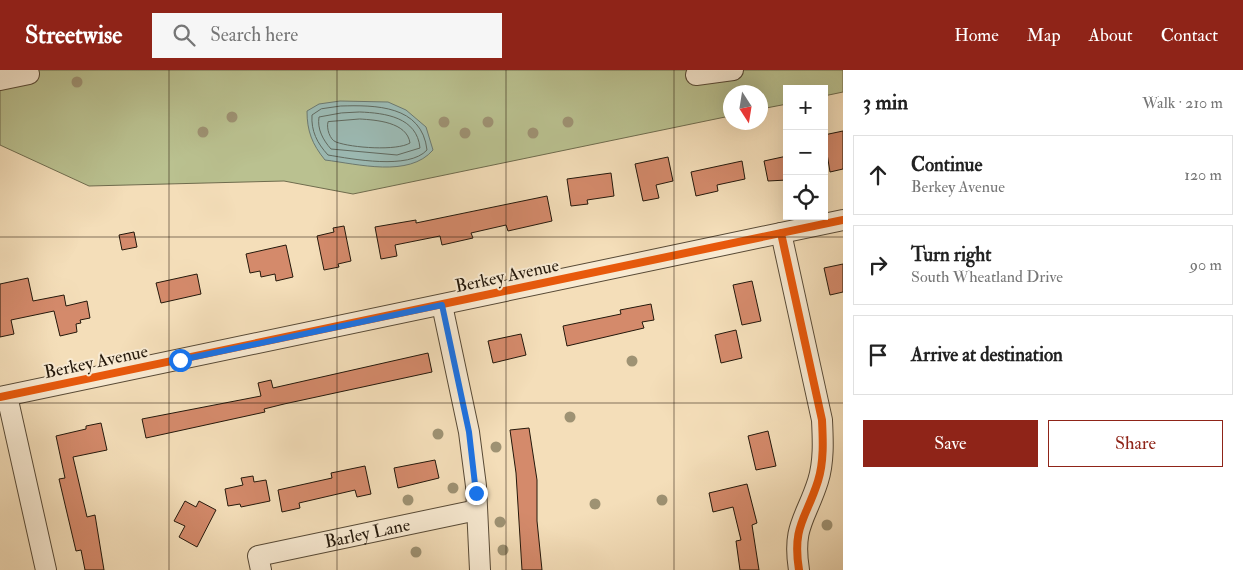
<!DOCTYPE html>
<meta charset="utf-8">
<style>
:root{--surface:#fff;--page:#f6f6f6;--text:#222;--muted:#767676;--line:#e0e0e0;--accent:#8f2418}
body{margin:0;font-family:"IM FELL Double Pica",serif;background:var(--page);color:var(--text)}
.controls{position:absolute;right:15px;top:15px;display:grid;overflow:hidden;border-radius:0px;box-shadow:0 5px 20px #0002}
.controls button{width:45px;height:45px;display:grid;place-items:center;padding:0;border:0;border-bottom:1px solid var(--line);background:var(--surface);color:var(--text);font:25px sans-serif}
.compass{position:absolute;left:723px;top:15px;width:45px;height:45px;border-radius:50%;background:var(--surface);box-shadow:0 5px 20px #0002;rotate:168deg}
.stop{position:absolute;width:15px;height:15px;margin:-11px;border:4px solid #1a73e8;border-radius:50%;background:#fff}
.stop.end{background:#1a73e8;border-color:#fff;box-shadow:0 1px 5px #0008}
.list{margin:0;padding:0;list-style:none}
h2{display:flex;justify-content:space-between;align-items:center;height:65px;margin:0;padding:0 20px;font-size:21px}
h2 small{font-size:16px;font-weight:400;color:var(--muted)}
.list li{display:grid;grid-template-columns:32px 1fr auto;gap:15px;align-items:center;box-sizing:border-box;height:80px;margin:0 10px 10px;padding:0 10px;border:1px solid var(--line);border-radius:0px}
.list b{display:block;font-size:19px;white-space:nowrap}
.list p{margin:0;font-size:16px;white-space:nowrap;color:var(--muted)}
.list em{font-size:16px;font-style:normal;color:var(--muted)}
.actions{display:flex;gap:10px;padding:15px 20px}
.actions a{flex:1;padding:11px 0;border:1px solid var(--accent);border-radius:0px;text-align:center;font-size:18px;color:var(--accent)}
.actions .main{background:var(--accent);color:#fff}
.icon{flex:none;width:28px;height:28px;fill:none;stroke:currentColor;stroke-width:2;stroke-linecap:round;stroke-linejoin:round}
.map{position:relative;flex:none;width:843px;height:500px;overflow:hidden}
header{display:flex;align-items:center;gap:30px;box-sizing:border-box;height:70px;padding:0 25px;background:var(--accent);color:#fff}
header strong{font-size:24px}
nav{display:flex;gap:28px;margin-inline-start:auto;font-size:18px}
.search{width:350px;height:45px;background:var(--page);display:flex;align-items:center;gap:12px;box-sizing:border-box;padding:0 18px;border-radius:0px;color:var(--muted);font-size:19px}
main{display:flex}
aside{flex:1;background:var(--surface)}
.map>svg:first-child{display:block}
.green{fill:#bac190;stroke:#6f6c4e}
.water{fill:#9cbbb5;stroke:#6c7a71}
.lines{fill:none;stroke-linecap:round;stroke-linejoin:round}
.shore{stroke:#606a60;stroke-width:1}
.building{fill:#d48a6b;stroke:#24180b}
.minor-casing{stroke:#584a36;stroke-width:22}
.minor{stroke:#f8ead2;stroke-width:20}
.cycleway-casing{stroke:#f8ead2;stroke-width:11}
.cycleway{stroke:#e8590c;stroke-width:8}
.tree{fill:#9e9273}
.route{stroke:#1a73e8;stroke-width:6}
.grid{fill:none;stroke:#24180b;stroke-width:1;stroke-opacity:0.55}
.labels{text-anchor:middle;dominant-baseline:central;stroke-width:4;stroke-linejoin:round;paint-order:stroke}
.street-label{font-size:18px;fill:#24180b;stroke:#f8ead2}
</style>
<header>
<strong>Streetwise</strong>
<div class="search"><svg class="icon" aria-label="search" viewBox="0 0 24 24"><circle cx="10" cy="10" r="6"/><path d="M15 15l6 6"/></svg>Search here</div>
<nav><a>Home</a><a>Map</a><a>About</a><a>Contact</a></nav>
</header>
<main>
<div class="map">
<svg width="843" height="500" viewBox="0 0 843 500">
<rect width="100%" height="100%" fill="#f4deb9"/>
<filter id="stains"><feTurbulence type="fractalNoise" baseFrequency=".004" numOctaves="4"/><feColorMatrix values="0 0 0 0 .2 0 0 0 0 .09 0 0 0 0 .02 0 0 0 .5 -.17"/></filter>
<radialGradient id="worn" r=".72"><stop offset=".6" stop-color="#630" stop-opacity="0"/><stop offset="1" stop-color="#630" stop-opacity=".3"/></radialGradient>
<path class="green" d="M0 0H843V22L824 26V19H787V34L761 39 760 22H730V46L353 124 284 111 89 116 0 75Z"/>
<path class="water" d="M340 31 388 32 406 40 426 57 433 80C409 108 358 94 325 90 312 74 307 61 307 41L319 34Z"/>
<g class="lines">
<path class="shore" d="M341 36C375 35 422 35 427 80 409 100 352 89 328 85 317 73 311 61 312 45L321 39Z
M360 42C385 43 417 47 420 78L397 85 331 79C323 70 317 59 319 47L341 43Z
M360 49C376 50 407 52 410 73 397 81 352 78 336 72 330 70 326 58 328 52Z"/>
</g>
<path class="building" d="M843 61V99L830 102 824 65Z
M787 86V110L768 111 764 91Z
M668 87 673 111 656 115 659 128 643 131 635 94Z
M742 91 745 109 717 115 718 121 696 126 691 102Z
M611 103 614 126 587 130 588 134 571 136 567 109Z
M547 126 552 151 508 161 506 155 471 163 473 168 442 175 440 166 395 175 397 186 381 189 375 157 416 150V153Z
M344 156 351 191 338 194 339 197 324 200 317 166 334 162 333 158Z
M134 162 137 177 122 180 119 165Z
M286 175 293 207 276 211 275 204 261 207 260 201 250 203 246 184Z
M843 194V222L830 225 824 198Z
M197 204 201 224 161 233 156 213Z
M28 208 33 231 64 225 66 236 87 231 90 248 80 250 81 253 76 254 77 262 60 266 54 241 11 250 14 264 0 267V214Z
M752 211 761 251 742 255 733 215Z
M651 234 654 250 642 252 644 258 567 276 563 256 621 244 620 240Z
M736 260 742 288 721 293 715 265Z
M521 264 526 285 493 293 488 271Z
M428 283 432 302 284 334 264 339 265 342 146 368 142 349 261 326 258 313 271 310 273 318Z
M101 353 107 380 73 387 87 447 95 445 104 500H85L81 480 76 481 59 409 65 408 56 366 86 359V356Z
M529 358 537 410V451L542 500H522L516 403 510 360Z
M768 361 776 396 756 400 748 366Z
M435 390 439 408 398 418 394 398Z
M365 396 371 424 357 427 355 420 299 433 300 438 282 442 278 420 332 408 331 403Z
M253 406 254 412 266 410 270 431 241 437 240 434 228 436 225 419 243 415 241 408Z
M747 414 757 453 752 455 759 500H740L736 471 741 470 733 437 713 442 709 423Z
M185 431 196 437 199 431 216 440 197 477 179 467 185 456 174 451Z"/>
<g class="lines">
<defs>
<g id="minor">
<path d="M696 5 733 0"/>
<path d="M0 10 29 4"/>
<path d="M781 163 822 350C823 370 824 392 818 411 806 449 792 456 799 500"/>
<path d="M442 235 469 362 476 416 480 500"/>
<path d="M7 326 46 500"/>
<path d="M0 327 843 150"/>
<path id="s1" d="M261 500 258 486 477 440"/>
</g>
</defs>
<use href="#minor" class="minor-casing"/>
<use href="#minor" class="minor"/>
<defs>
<path id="cycleway" d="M781 163 822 350C823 370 824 392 818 411 806 449 792 456 799 500
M0 327 843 150"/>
</defs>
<use href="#cycleway" class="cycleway-casing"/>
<use href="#cycleway" class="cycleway"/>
</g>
<g class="tree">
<circle cx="77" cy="12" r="5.5"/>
<circle cx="232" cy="47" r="5.5"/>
<circle cx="444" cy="52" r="5.5"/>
<circle cx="488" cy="52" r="5.5"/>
<circle cx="568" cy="52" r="5.5"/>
<circle cx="203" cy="62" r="5.5"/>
<circle cx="465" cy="63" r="5.5"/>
<circle cx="533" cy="63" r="5.5"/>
<circle cx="632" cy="291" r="5.5"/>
<circle cx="570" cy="347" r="5.5"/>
<circle cx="438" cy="364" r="5.5"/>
<circle cx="496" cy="377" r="5.5"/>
<circle cx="453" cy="418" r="5.5"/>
<circle cx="408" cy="430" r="5.5"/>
<circle cx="662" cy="430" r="5.5"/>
<circle cx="595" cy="434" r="5.5"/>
<circle cx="500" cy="452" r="5.5"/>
<circle cx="827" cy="455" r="5.5"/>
<circle cx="503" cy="480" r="5.5"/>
<circle cx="416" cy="482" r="5.5"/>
</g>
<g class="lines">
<path class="route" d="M180 290 442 235 469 362 476 423"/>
</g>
<path class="grid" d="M169 0V500M337 0V500M506 0V500M674 0V500M0 167H843M0 333H843"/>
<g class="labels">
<g class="street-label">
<text transform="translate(507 206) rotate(-12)">Berkey Avenue</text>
<text transform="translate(96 292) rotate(-12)">Berkey Avenue</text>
<text stroke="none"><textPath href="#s1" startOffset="126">Barley Lane</textPath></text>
</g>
</g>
<rect width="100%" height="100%" filter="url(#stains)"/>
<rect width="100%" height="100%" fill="url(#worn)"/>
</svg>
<div class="controls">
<button>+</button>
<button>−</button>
<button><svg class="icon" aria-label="locate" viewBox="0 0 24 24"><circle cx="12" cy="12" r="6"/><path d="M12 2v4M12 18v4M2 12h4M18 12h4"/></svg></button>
</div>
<svg class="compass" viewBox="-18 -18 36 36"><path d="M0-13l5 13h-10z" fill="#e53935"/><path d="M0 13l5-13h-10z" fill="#767676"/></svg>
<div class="stop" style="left:180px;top:290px"></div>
<div class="stop end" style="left:476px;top:423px"></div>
</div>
<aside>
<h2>3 min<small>Walk · 210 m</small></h2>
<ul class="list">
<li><svg class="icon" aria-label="ahead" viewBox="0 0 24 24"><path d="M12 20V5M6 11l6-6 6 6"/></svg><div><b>Continue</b><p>Berkey Avenue</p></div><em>120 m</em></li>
<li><svg class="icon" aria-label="right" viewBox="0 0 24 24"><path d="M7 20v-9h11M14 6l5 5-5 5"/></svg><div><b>Turn right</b><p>South Wheatland Drive</p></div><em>90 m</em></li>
<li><svg class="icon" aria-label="arrive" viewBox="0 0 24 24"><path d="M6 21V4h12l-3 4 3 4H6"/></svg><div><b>Arrive at destination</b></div></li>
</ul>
<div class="actions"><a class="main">Save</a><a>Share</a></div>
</aside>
</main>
